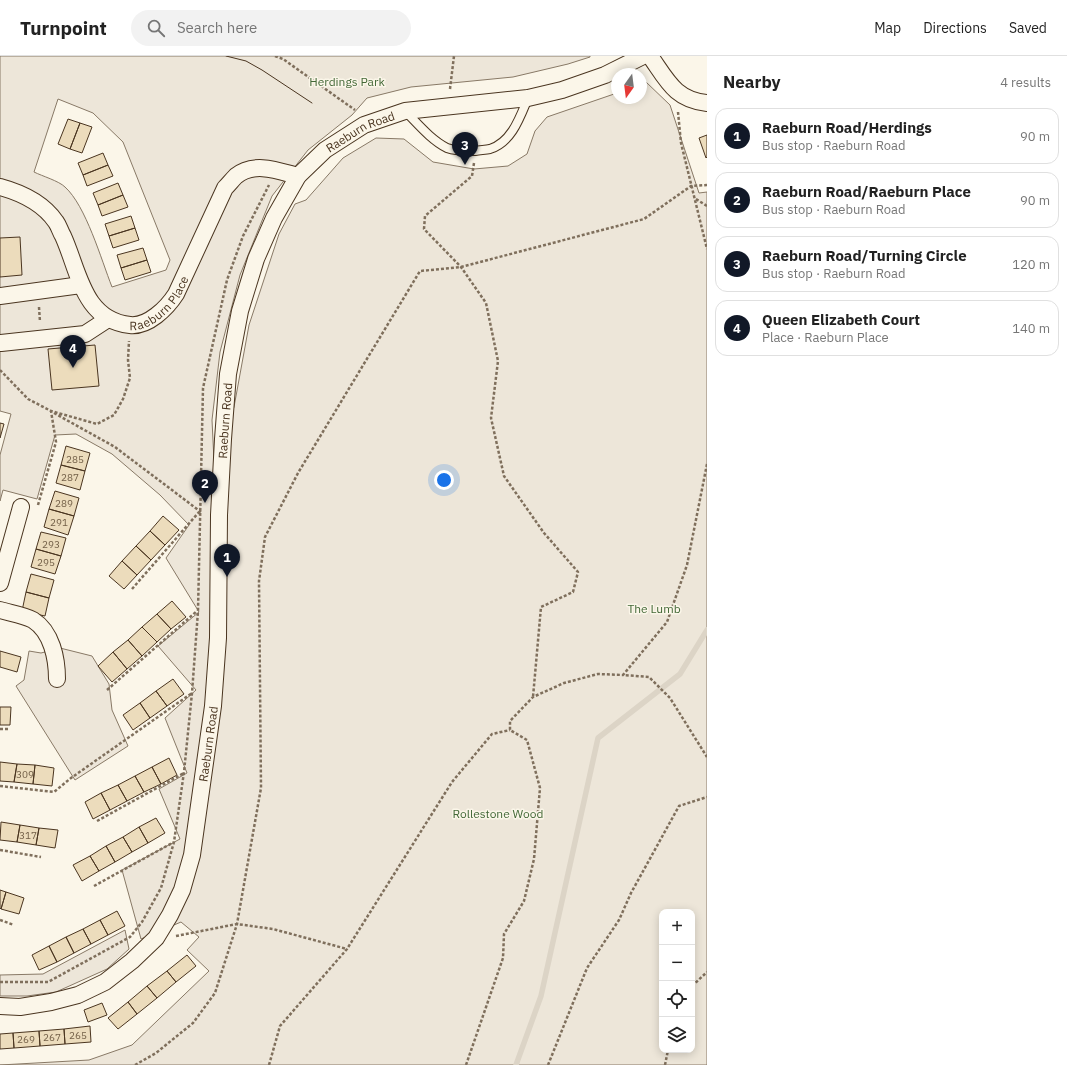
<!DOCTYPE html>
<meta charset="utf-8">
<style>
:root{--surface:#fff;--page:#f2f2f2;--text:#222;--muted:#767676;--line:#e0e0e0;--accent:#111827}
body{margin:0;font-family:"IBM Plex Sans",sans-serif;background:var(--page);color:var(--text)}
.controls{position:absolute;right:12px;bottom:12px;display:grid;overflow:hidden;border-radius:8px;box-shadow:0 2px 10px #0003}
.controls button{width:36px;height:36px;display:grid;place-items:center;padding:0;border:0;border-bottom:1px solid var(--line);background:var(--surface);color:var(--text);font:20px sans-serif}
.compass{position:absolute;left:611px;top:12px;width:36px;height:36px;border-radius:50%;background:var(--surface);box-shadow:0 2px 10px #0003;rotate:194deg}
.you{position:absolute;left:444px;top:424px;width:14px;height:14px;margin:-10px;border:3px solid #fff;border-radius:50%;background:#1a73e8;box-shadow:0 0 0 6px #1a73e833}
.badge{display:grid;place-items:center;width:26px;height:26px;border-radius:50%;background:var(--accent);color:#fff;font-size:13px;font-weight:700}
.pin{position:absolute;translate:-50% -33px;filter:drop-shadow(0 1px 2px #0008)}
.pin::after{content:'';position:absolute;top:21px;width:14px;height:12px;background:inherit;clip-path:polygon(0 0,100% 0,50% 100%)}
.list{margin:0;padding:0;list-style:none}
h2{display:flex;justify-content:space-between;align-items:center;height:52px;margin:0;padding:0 16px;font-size:17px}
h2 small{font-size:13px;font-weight:400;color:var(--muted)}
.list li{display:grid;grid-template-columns:26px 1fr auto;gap:12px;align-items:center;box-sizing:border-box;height:56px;margin:0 8px 8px;padding:0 8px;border:1px solid var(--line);border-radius:12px}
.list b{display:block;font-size:15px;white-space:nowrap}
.list p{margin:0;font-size:13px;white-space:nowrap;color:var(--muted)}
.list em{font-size:13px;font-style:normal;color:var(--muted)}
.icon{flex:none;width:22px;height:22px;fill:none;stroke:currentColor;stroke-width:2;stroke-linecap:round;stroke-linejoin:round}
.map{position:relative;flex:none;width:707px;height:1009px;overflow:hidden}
header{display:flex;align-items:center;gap:24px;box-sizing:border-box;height:56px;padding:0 20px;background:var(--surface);border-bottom:1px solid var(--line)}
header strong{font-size:19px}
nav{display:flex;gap:22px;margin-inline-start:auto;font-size:14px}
.search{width:280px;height:36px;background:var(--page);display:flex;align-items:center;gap:10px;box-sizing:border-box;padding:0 14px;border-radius:22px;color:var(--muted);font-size:15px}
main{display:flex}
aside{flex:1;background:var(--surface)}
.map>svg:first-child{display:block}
.green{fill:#ede6d9;stroke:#887966;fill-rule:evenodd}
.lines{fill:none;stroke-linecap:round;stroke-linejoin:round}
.stream{stroke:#dcd4c6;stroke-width:5.5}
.building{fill:#ecdcbc;stroke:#4a3520}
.service-casing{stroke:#4a3520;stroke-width:10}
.minor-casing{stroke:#4a3520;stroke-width:18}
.path{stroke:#7f6f5c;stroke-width:2.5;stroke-dasharray:3 2;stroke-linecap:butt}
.service{stroke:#fbf6e9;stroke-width:8}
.minor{stroke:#fbf6e9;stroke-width:16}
.tram{stroke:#4a3520;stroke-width:1}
.labels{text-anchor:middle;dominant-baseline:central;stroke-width:3;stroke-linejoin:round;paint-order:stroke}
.number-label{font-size:10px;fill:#725f47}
.park-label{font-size:12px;fill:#436837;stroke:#fbf6e9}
.street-label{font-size:12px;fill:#4a3520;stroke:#fbf6e9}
</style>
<header>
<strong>Turnpoint</strong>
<div class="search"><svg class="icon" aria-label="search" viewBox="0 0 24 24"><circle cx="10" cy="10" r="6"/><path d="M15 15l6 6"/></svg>Search here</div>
<nav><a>Map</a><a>Directions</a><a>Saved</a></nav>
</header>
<main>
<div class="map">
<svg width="707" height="1009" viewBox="0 0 707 1009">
<rect width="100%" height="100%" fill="#fbf6e9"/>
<path class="green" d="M0 0H590V1L568 8 513 21 411 31 367 42 352 59 308 94 272 140 240 219 220 296 212 364 214 405 234 351 249 269 279 178 295 148 306 144 343 102 376 82 404 83 433 106 474 113 508 110 527 98 535 75 547 61 617 37V42H641V28L646 26 670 49 699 137 707 136V1009H0L89 1004 132 989 209 915 187 894 199 881 181 866 141 883 122 814 180 783 159 733 187 717 165 662 196 634 158 590 199 556 166 502 189 469 160 439 112 398 76 378 55 379 37 443 3 434 0 445V399L11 358 0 355ZM58 43 93 57 123 86 170 204 166 214 112 231C101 203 86 150 65 131 59 125 42 120 34 116ZM662 856H692V994H662Z
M60 592 92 600 109 628 112 654 128 690 75 724 16 630 24 624 29 595 41 597Z
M125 874 129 893 107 913 56 936 27 940H0V919L43 918Z"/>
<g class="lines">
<path class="stream" d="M516 1009 541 940 598 682 680 618 707 574"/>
</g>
<path class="building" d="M68 63 80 67 70 93 58 88Z
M80 67 92 71 82 97 70 93Z
M707 79V101L706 102 699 82Z
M103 97 108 109 83 119 78 107Z
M108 109 113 120 87 130 83 119Z
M118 127 123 139 98 149 93 137Z
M123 139 128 151 102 160 98 149Z
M131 160 135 172 109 180 105 168Z
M135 172 139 184 113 192 109 180Z
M20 181 22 219 0 221V182Z
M143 192 147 204 121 212 117 199Z
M147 204 151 216 125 224 121 212Z
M95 289 99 330 52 334 48 293Z
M0 367 4 368 0 382Z
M66 390 90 397 85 415 61 409Z
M61 409 85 415 80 434 56 427Z
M55 435 79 442 74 460 49 453Z
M49 453 74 460 68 479 44 471Z
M163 460 179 474 165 489 150 475Z
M150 475 165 489 151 504 136 490Z
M41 476 66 482 61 500 36 493Z
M136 490 151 504 137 519 122 505Z
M36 493 61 500 55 518 31 511Z
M122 505 137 519 124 533 109 520Z
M31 518 54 524 49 542 26 536Z
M26 536 49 542 45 560 22 555Z
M172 545 186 561 171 573 157 558Z
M157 558 171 573 157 586 142 571Z
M142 571 157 586 142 600 128 584Z
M128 584 142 600 127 613 113 596Z
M0 595 21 601 17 616 0 611Z
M113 596 127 613 112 626 98 610Z
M173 623 184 638 167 650 156 635Z
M156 635 167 650 150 662 140 647Z
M140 647 150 662 133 674 123 659Z
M0 651H11L10 669H0Z
M169 702 177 719 161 728 152 711Z
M0 706 17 708 14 726 0 725Z
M17 708 35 709 33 728 14 726Z
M35 709 54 712 52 730 33 728Z
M152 711 161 728 144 736 135 720Z
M135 720 144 736 127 745 118 729Z
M118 729 127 745 110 754 101 737Z
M101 737 110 754 93 763 85 746Z
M156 762 165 777 148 787 139 771Z
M1 766 20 769 17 786 0 784Z
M20 769 39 772 36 789 17 786Z
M139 771 148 787 132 796 123 781Z
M39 772 58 774 55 792 36 789Z
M123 781 132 796 115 806 106 790Z
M106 790 115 806 99 815 90 800Z
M90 800 99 815 82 825 73 809Z
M0 834 6 836 1 853 0 852Z
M6 836 24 842 19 858 1 853Z
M117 855 125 870 108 879 100 864Z
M100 864 108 879 91 888 83 873Z
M83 873 91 888 74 897 66 881Z
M66 881 74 897 57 906 49 890Z
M49 890 57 906 39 914 32 899Z
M187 899 196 910 176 926 167 915Z
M167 915 176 926 157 942 147 930Z
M147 930 157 942 137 958 128 946Z
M128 946 137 958 118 973 108 962Z
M102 947 107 959 88 966 84 954Z
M90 970 91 986 65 988 64 973Z
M64 973 65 988 40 990 39 975Z
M39 975 40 990 14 992 13 977Z
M13 977 14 992 0 993V978Z"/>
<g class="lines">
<defs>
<path id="service" d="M405 55C418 68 431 84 447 92 455 95 467 95 475 95 480 94 485 94 490 93 512 86 520 61 528 42"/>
<g id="minor">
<path d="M650 0C667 24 675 44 707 47"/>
<path id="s1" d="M0 131C22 137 43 147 56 166 59 170 60 175 63 180 79 215 83 264 130 269 148 271 167 252 176 238L225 132C229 128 232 124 236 120 254 105 279 115 298 120"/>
<path d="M0 240 81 229"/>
<path d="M1 287 85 278 108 263"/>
<path d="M0 527 21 451"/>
<path d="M0 554C10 557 24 559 33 564 52 576 57 603 57 623"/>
<path id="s2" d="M0 950 20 951 51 946 78 939 105 926 132 905 156 882 170 859 182 834 192 799 213 650 218 582 219 459 223 383 228 318 240 255 256 203 274 162 298 120 325 94 364 69 405 55 528 42 562 34 605 19 643 0"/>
</g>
</defs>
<use href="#service" class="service-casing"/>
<use href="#minor" class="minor-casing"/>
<path class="path" d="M275 0 283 3 355 54
M450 33 454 0
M678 56 681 87 707 193
M474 107 472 120 425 160 424 173 461 211 486 247 498 305 491 362 504 420 544 477 578 516 573 536 541 551 533 641
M696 143 707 150
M39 251 40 266
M0 314 28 343 51 355 97 368 114 359 123 343 130 322 128 304 129 285
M54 357 115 391 201 456
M707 408 687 509 667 566 623 619 649 621 670 642 707 701
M38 449 56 386 51 355
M132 533 199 456
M107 634 197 555
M0 673H10
M0 730 54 736 71 722 192 637
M97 765 184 717
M0 794 41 801
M94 830 174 786
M0 864 14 869
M176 880 237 868 273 873 347 893
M0 926H48L130 881 142 866 161 832 174 786 184 716 192 637 198 555 203 332 227 224 243 180 269 129
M692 930 707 916
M135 1009 156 997 193 967 215 937 237 868 261 732 259 525 265 481 298 417 420 215 461 211 644 163 691 130 707 129
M269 1009 280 970 347 893 452 726 492 678 510 674
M466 1009 503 902 504 878 524 845 534 803 540 732 527 684 510 674V665L533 641 564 627 598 618 623 619
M548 1009 587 912 619 864 631 837 679 750 707 741
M665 1009 668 994"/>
<use href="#service" class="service"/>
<use href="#minor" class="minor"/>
<path class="tram" d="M226 0 246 5 262 14 312 47"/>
</g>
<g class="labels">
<g class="number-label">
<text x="75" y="403">285</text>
<text x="70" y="421">287</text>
<text x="64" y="447">289</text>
<text x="59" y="466">291</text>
<text x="51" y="488">293</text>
<text x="46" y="506">295</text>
<text x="25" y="718">309</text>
<text x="28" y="779">317</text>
<text x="78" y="979">265</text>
<text x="52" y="981">267</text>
<text x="26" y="983">269</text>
</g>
<g class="park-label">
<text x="347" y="25">Herdings Park</text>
<text x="654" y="552">The Lumb</text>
<text x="498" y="757">Rollestone Wood</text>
</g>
<g class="street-label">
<text stroke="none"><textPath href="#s2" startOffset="1040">Raeburn Road</textPath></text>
<text stroke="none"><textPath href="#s1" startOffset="240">Raeburn Place</textPath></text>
<text stroke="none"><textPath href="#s2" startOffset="704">Raeburn Road</textPath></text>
<text stroke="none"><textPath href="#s2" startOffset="380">Raeburn Road</textPath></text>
</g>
</g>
</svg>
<div class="controls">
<button>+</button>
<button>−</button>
<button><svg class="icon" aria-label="locate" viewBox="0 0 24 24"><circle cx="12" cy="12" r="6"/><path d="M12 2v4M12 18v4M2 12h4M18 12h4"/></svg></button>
<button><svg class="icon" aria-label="layers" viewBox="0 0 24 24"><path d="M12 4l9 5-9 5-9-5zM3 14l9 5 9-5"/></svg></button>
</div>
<svg class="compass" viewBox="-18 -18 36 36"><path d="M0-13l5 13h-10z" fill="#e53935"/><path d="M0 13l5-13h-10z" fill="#767676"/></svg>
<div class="you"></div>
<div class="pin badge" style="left:227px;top:521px">1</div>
<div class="pin badge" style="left:205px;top:447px">2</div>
<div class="pin badge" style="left:465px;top:109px">3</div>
<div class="pin badge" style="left:73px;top:312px">4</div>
</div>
<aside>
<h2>Nearby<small>4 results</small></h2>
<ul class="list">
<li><span class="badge">1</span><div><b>Raeburn Road/Herdings</b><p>Bus stop · Raeburn Road</p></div><em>90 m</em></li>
<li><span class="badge">2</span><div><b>Raeburn Road/Raeburn Place</b><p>Bus stop · Raeburn Road</p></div><em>90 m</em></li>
<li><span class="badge">3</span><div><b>Raeburn Road/Turning Circle</b><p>Bus stop · Raeburn Road</p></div><em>120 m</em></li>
<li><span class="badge">4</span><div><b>Queen Elizabeth Court</b><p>Place · Raeburn Place</p></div><em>140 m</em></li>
</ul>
</aside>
</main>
